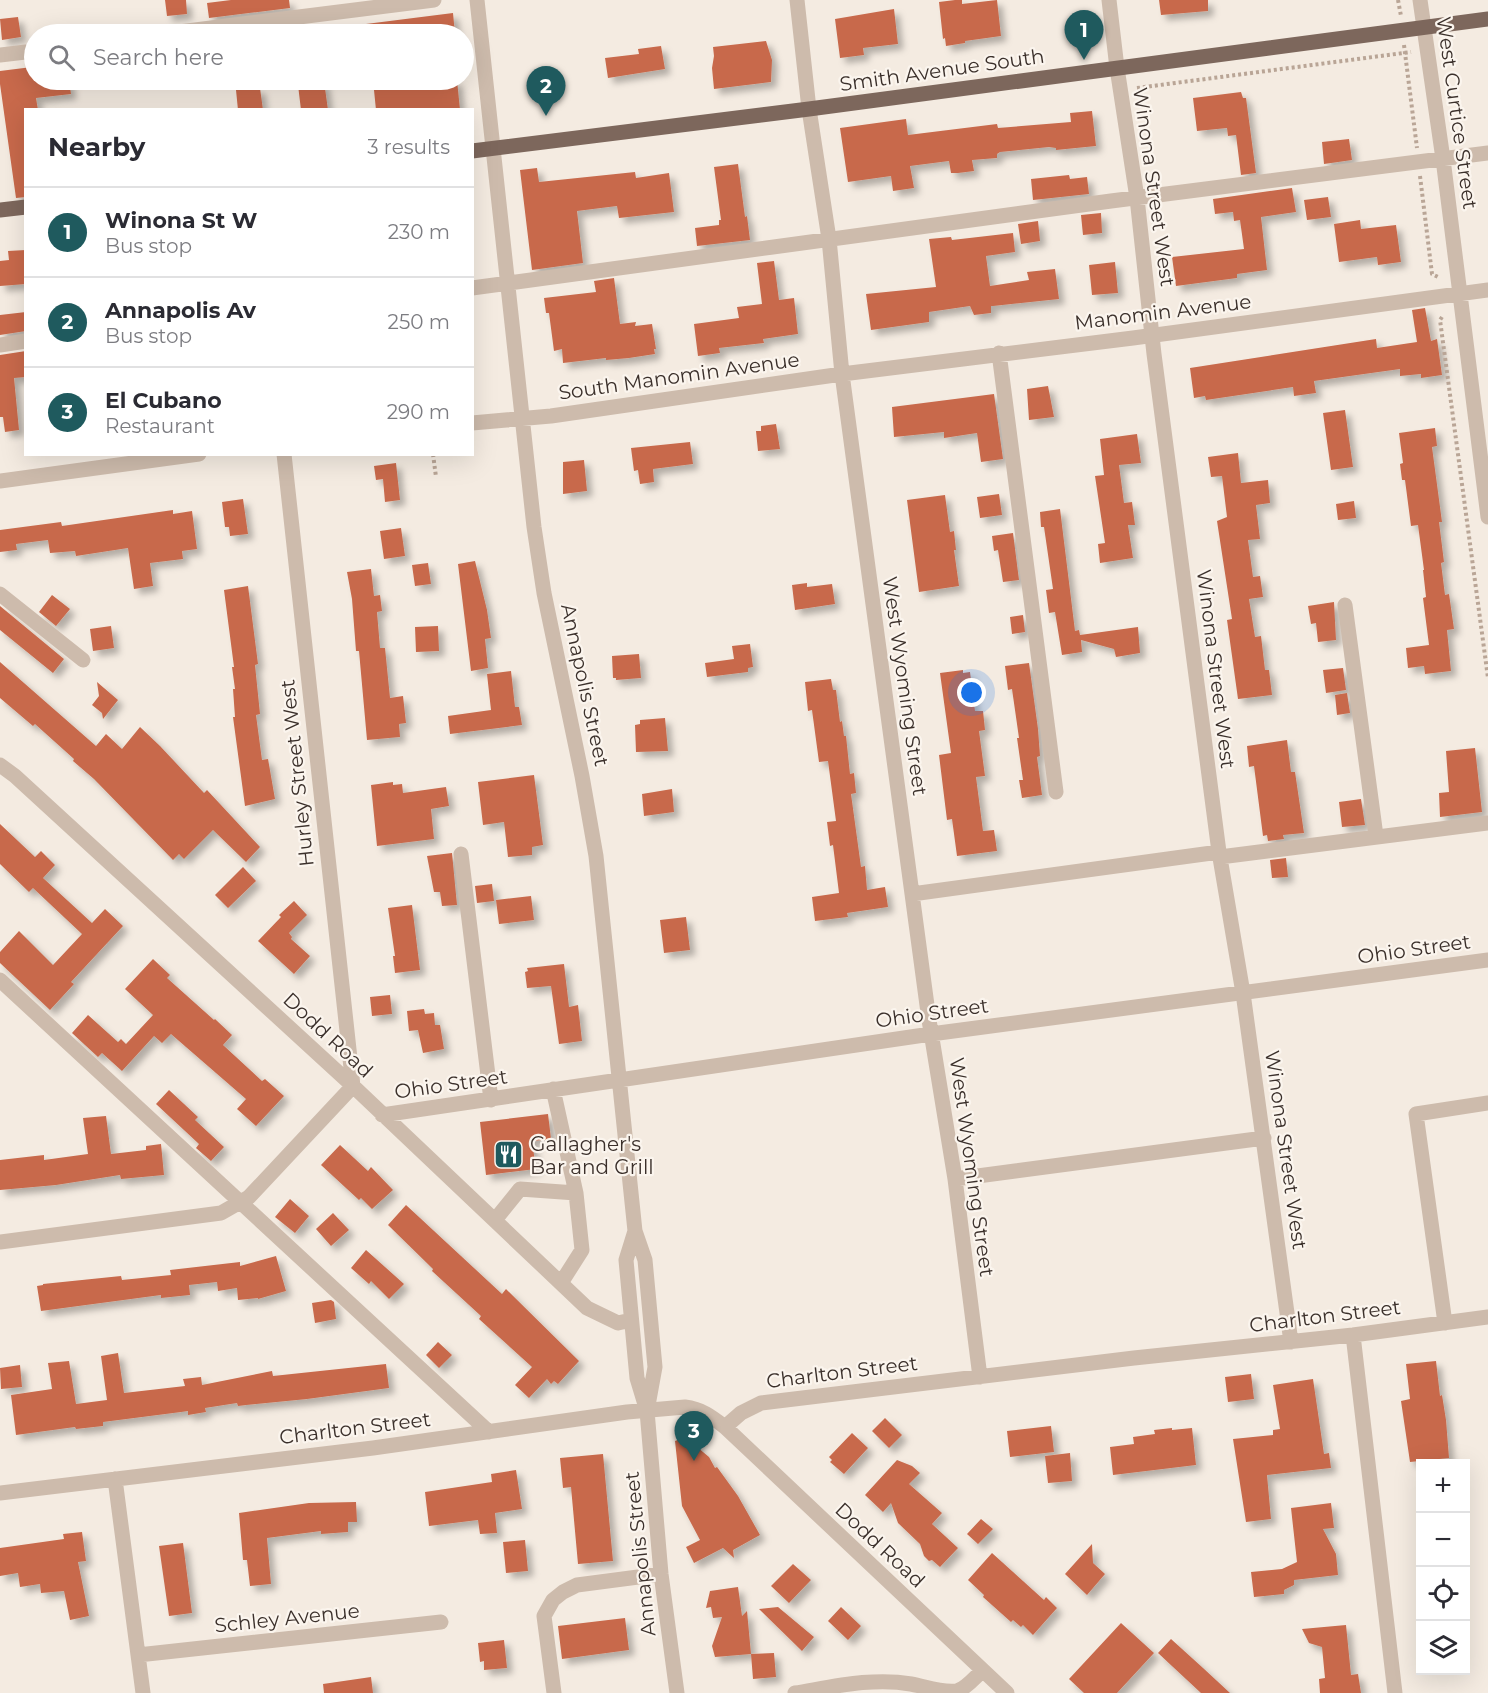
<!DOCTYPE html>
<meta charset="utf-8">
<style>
:root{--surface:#fff;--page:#f7f7f7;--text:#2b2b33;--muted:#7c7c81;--line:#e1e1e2;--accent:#1f5a5e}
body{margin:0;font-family:Montserrat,sans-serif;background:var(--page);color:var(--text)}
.controls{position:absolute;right:18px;bottom:18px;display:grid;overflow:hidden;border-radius:0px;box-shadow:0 6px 24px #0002}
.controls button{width:54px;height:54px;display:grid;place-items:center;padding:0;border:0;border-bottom:2px solid var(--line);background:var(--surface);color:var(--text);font:30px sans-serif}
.you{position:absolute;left:972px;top:693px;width:21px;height:21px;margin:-15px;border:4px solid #fff;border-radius:50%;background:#1a73e8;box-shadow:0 0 0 9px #1a73e833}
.badge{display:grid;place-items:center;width:39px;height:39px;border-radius:50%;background:var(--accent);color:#fff;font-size:20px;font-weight:700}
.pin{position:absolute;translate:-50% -50px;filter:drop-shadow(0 2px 3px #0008)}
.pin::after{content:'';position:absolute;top:32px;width:21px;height:18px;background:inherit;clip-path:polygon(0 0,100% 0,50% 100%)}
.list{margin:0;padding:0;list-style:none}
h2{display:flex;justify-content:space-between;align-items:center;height:78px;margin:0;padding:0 24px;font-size:26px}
h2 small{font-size:20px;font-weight:400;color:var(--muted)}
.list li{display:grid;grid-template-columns:39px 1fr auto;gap:18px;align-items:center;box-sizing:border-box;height:90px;padding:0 24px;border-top:2px solid var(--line)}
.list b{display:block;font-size:22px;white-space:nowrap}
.list p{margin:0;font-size:20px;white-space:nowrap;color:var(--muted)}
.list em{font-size:20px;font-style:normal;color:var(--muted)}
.icon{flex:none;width:33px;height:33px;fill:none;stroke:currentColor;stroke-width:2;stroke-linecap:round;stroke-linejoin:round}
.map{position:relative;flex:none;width:1488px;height:1693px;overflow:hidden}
.search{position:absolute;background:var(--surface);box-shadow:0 6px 24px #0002;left:24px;top:24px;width:450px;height:66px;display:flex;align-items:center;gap:15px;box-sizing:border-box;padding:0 21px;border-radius:33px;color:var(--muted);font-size:22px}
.panel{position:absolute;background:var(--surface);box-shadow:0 6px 24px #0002;left:24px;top:108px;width:450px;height:348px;border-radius:0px}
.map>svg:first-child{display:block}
.building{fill:#c8694b;filter:url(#shadow)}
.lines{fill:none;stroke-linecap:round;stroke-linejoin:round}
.path{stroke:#b9a596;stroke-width:4;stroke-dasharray:3 3;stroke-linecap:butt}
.minor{stroke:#cdbbac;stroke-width:15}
.major{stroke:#7d675c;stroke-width:15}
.labels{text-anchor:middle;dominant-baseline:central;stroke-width:4.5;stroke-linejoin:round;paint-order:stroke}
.street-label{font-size:20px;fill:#3b302b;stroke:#fbf5ee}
.poi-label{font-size:20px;fill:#3b302b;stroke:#fbf5ee;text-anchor:start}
</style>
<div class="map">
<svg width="1488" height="1693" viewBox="0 0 1488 1693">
<defs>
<filter id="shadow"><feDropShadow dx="5.5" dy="5.5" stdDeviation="3" flood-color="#0004"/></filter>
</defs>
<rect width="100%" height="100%" fill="#f4ebe1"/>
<path class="building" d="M165 0H186L187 14 167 16Z
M231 0H289L290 8 209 18 207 3Z
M955 0H962V4L997 0 1001 36 965 41V43L946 46 945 38 943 39 939 2Z
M1159 0H1208V11L1161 15Z
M894 9 898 44 863 48 864 55 840 58 835 19Z
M453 13 455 34H359L358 25Z
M18 17 21 37 2 40 0 19Z
M293 28 294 34H237Z
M766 41 772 60 771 82 714 89 712 68 714 56 713 47Z
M661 46 665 69 608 78 605 58 639 54 638 49Z
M32 67 34 80H69L71 94 36 98 38 110H26V197L16 198 0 84V71Z
M373 80H389L390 87 457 80 460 110H376Z
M324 81 328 110H301L298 85Z
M260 88 263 110H238L236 90Z
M1241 92 1243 98H1246L1256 173 1241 175 1236 135 1228 136 1227 128 1197 131 1193 98Z
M1092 111 1096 146 1056 150V148L1049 147 1000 152 997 154V158L972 160 974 171 958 173H951L949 161 910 166 914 188 893 191 891 176 848 182 840 128 906 119 908 135 997 124 998 128 1071 122 1070 113Z
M1349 139 1352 160 1324 164 1322 142Z
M738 164 745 217 747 216 750 240 697 246 695 228 719 225V220H721L714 167Z
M537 168 539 182 635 172 636 178 669 173 674 212 619 218 617 206 577 211 583 263 532 270 520 170Z
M1069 175 1070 179 1087 177 1089 194 1033 200 1031 179Z
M1292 188 1296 212 1261 217 1267 270 1237 274V278L1176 286 1172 257 1244 249 1240 220 1234 221 1233 212 1215 214 1213 199Z
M1328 197 1331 217 1307 220 1304 200Z
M1101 213 1102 233 1083 235 1081 215Z
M1360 220 1361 229 1396 225 1401 262 1378 265 1377 257 1339 262 1334 224Z
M1038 221 1040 241 1021 244 1018 224Z
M1013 233 1015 252 986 256 990 286 1029 280 1027 272 1055 269 1059 299 993 306H991V313L974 315 970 306 929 312V322L871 330 866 294 936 287 929 239 951 237 952 240Z
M26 250V284L0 286V261L9 260 8 251Z
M774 261 779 300 794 298 798 334 763 339 764 343 719 348 720 353 698 356 694 324 739 318 737 307 762 304 757 263Z
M1115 262 1118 293 1092 295 1089 265Z
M614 278 620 324 636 322 635 326 652 324 656 349H654L655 354 629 358 606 360V358L563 363 562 349 554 351 549 313H546L544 298 596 292 594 281Z
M1425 308 1431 341 1437 339 1442 375 1421 378V374L1400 376V369L1314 381 1316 393 1294 396 1293 387 1206 400 1205 396 1194 398 1190 368 1376 339 1377 348 1417 342 1412 310Z
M26 312V331L0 335V315Z
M26 351V377L14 378 19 430 5 432 3 417H0V355Z
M1048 386 1054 417 1029 420 1027 389Z
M994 394 1003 459 981 462 977 433 944 438V432L894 437 892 407Z
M1345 410 1353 467 1331 470 1323 413Z
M776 424 780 449 758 451 756 431H761V426Z
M1435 428 1437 446 1432 447 1442 522H1439L1444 562 1441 563 1445 595 1449 594 1454 629 1447 630 1451 671 1425 674 1424 666 1408 668 1406 648 1429 645 1423 598 1426 597 1423 570H1424L1418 525 1411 526 1405 480H1402L1400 464 1403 463 1399 433Z
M1137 434 1141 463 1119 465 1124 503 1132 502 1135 525H1128L1133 558 1100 563 1098 544 1105 543 1095 476 1104 475 1100 439Z
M690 442 693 464 653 469 654 482 640 484 638 470 634 471 631 448Z
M1238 453 1241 483 1268 480 1270 503 1256 505 1260 539 1248 540 1253 577 1260 576 1263 597 1249 599 1255 637 1261 636 1265 670H1269L1272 695 1238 699 1227 620 1232 619 1217 521 1227 517 1222 476 1211 477 1208 457Z
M584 460 587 491 563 494V462Z
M396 463 400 500 385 502 383 479 376 480 374 466Z
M999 494 1002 515 980 518 977 497Z
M945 495 950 532 954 531 956 550H954L959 586 919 592 907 500Z
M243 499 248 534 230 536 229 527H225L222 502Z
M1354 501 1356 518 1338 520 1336 504Z
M1060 509 1075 631 1079 630 1080 635 1138 627 1140 653 1116 657 1114 649 1081 640 1082 652 1062 655 1055 612 1049 613 1046 590 1053 589 1044 527H1041L1040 512Z
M173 510V514L192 511 197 549 182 551 183 559 150 563 153 586 134 589 128 548 76 556 75 551 50 553 48 540 16 544 17 550 0 552V530L61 522 62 526Z
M401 528 405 556 384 559 380 531Z
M1013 533 1019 580 1003 582 998 550 994 551 992 536Z
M475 561 487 610 491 638 485 639 488 668 471 671 458 564Z
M428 563 431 584 415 586 412 565Z
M371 569 374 596 380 595 382 611 377 612 380 648H385L390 698 403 696 406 723 399 724 400 737 367 740 359 651H356L352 599 347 572Z
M807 583V587L832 584 835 604 795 610 792 585Z
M248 586 258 664 255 665 260 714 256 715 262 760 268 759 275 799 245 806 233 717H235L233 689H235L232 667H234L224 590Z
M52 595 70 609 56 626 39 612Z
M1334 602 1336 640 1318 642 1316 623 1311 624 1308 606Z
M0 606 64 659 53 673 0 630Z
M1023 615 1025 632 1012 634 1010 617Z
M111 626 114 648 93 651 90 629Z
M438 626 439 651 416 652 415 627Z
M750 644 753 667 748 668V672L707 677 705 663 734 659 732 646Z
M639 654 641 678 616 680V678H613L612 656Z
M0 662 96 746 106 734 122 749 140 727 160 746 204 793 207 790 260 847 246 862 213 830 184 859 179 854 173 860 94 779 73 761 74 759 35 724 33 726 0 698Z
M1029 663 1038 729 1040 756 1037 757 1042 795 1022 798 1019 780H1023L1017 738H1019L1012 689 1008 690 1005 666Z
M1343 668 1346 690 1326 693 1323 670Z
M963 670V673L970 672 975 711H983L985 730 979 731 985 776 976 777 983 831 994 830 997 851 957 856 952 819 947 820 939 755 951 753 940 673Z
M511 671 515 707H519L522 725 450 734 448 716 491 710 487 674Z
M831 679 833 690H836L840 722 842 721 844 736H846L850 774 854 773 856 793 851 794 861 867 865 866 867 890 885 887 888 907 847 913 848 917 815 921 812 897 839 893 833 845 830 846 827 822 836 821 828 761 819 762 812 710 808 711 805 682Z
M97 682 118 700 103 719 102 713 92 705 99 696Z
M1347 693 1350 713 1337 715 1335 695Z
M665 718 668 751 636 752 635 725 640 724V720Z
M1287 740 1291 772H1295L1304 833 1283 835 1284 839 1268 841 1267 835 1263 836 1254 766 1249 767 1247 746Z
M1475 748 1482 812 1440 817 1439 793 1449 792 1446 751Z
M534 775 543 845 532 847V855L508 857 504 822 483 825 478 782Z
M393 782V785L402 784 403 793 446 787 449 806 431 809 434 839 377 846 371 785Z
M672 789 674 812 644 816 642 794Z
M1361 799 1365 825 1342 827 1339 802Z
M0 824 35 857 41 851 55 865 43 878 92 923 105 909 123 926 71 982 74 984 50 1010 0 963V952L19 931 53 965 82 934 33 888 29 892 0 864Z
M452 853 457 905 442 906 440 892H434L427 856Z
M1286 858 1288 877 1272 878 1270 860Z
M243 867 256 881 228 908 215 895Z
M492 884 494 901 477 903 475 886Z
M531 896 534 920 499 924 496 900Z
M294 901 307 915 289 933 292 937 291 939 310 956 294 974 258 941 281 917 279 915Z
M412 905 420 970 395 973 393 956H395L388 908Z
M686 917 690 950 664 953 660 920Z
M153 959 170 975 167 978 214 1020 215 1019 232 1035 223 1045 262 1081 265 1079 284 1096 256 1126 237 1109 246 1099 171 1034 162 1043 154 1036 122 1071 102 1053 98 1057 72 1033 88 1015 118 1042 121 1039 126 1044 153 1015 125 989Z
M564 964 569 1007 578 1005 582 1041 559 1044 551 986 527 988 525 972 528 971 527 968Z
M390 995 392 1014 372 1016 370 997Z
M424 1009 425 1014 434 1013 435 1025H440L444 1049 423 1053 418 1030 409 1031 407 1011Z
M169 1090 198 1117 195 1120 224 1147 211 1161 196 1148 199 1144 156 1104Z
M548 1114 551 1139 532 1141 536 1169 486 1175 480 1122Z
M106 1116 111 1154 146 1150V1146L161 1144 164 1175 121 1179 120 1175 56 1185 0 1190V1160L44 1155V1160L88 1154 83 1118Z
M340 1145 368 1171 371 1167 393 1190 372 1209 361 1198 359 1200 321 1165Z
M290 1199 309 1216 295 1233 275 1217Z
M406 1205 502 1294 506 1289 579 1361 558 1384 554 1381 551 1384 547 1379 529 1398 515 1385 532 1367 479 1319 481 1316 432 1271 433 1269 388 1225Z
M333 1213 349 1230 331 1246 316 1229Z
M366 1250 404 1284 389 1299 371 1281 369 1284 351 1268Z
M276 1256 286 1291 258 1299V1298L238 1300 237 1288 218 1291 217 1282 189 1285 190 1295 161 1298V1295L41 1311 37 1286 43 1285V1284L121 1276 122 1280 171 1275 170 1270 240 1262V1266Z
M331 1300 334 1302 336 1319 315 1323 312 1303Z
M438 1342 452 1355 439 1368 426 1355Z
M118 1353 124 1393 185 1386 183 1379 201 1377 202 1385 272 1371 273 1376 386 1364 389 1388 307 1399 246 1405 238 1406 237 1403 205 1408 206 1412 188 1415V1411L181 1412 103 1422V1426L76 1429 75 1427 16 1435 11 1395 52 1389 48 1363 69 1361 76 1404 107 1400 101 1356Z
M1436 1361 1440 1396 1442 1395 1446 1420 1449 1458 1410 1462 1401 1401 1410 1399 1406 1364Z
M20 1365 22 1387 1 1389 0 1368Z
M1251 1374 1254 1399 1228 1402 1225 1377Z
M1313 1379 1324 1454 1329 1453 1331 1468 1267 1475 1271 1519 1246 1522 1233 1439 1273 1435V1430L1280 1429 1273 1385Z
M885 1418 902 1435 889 1448 872 1431Z
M1051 1426 1054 1452 1010 1457 1007 1431Z
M1172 1428V1430L1192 1428 1196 1465 1113 1475 1110 1447 1134 1444 1133 1437 1155 1434 1154 1430Z
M852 1433 868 1448 844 1474 830 1462 832 1460 829 1457Z
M685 1437 709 1457 715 1468 717 1467 738 1496 760 1535 733 1550 734 1558 723 1548 694 1563 686 1547 700 1540 682 1506 675 1441Z
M1070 1453 1072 1481 1048 1483 1045 1456Z
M603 1454 613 1561 578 1564 571 1487 563 1488 560 1458Z
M897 1460 912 1466 920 1473 909 1484 942 1513 932 1524 958 1548 940 1567 932 1560 929 1561 924 1556 920 1544 898 1523 891 1503 883 1512 865 1495Z
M516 1470 522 1509 495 1513 497 1533 480 1534 478 1520 429 1526 425 1492 492 1482 491 1474Z
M356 1502 357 1522H348V1532L321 1534V1531L267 1538 271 1584 250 1586 247 1560H243L239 1513 309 1503Z
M1331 1503 1334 1528 1323 1529 1336 1554 1338 1575 1294 1580V1585L1284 1590V1594L1254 1597 1251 1572 1282 1569 1297 1562 1291 1508Z
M981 1519 993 1529 978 1544 967 1534Z
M82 1532 86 1561 78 1562 89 1616 70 1620 64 1591 41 1593 40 1584 20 1587 18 1573 0 1576V1548L64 1539 63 1534Z
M525 1540 528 1571 506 1573 503 1542Z
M183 1543 192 1613 169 1616 159 1546Z
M1092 1544 1093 1563 1105 1574 1087 1595 1065 1574Z
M992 1553 1044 1600 1046 1597 1057 1608 1033 1635 1023 1625 1021 1627 1013 1620 1011 1622 983 1597 984 1595 968 1580Z
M793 1564 811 1580 789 1603 771 1586Z
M738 1587 742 1616 747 1611 751 1654 715 1657 712 1646 722 1617 713 1618 711 1607 706 1608 710 1591Z
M778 1607 814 1637 802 1651 759 1609Z
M841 1607 861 1626 848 1640 828 1621Z
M625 1618 629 1650 562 1659 558 1626Z
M1121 1623 1154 1653 1117 1693H1084L1069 1679Z
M1346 1625 1351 1675 1358 1674 1361 1693H1320L1319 1679 1325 1678 1322 1647 1309 1643 1302 1629Z
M1171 1639 1203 1668 1230 1693H1201L1158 1653Z
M504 1640 507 1668 484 1670V1661L480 1662 478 1643Z
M774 1653 776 1677 753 1679 751 1654Z
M371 1677 373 1693H324L323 1684Z"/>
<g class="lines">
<path class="path" d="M1398 0 1401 16
M1404 45 1417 148
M1137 88 1411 52
M1420 176 1432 274 1438 277
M1442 317 1440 320 1488 678
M433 454 436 477"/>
<path class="minor" d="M477 0 534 527 544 593 582 776 596 856 635 1231 645 1260 655 1367 647 1411
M797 0 809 109 829 239 842 374 929 1020 955 1179 980 1377
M1109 0 1117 68 1137 198 1154 354 1219 852 1243 993 1291 1342
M1420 0 1443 159 1488 517
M163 34 434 0
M0 55 34 51
M472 288 1111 201 1488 153
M0 345 26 341
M999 353 1056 792
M472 423 551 416 842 374 1133 338 1488 290
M0 481 199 454
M0 594 83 660
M1345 605 1376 836
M0 765 15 776 353 1086 587 1308 618 1323 631 1320
M461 854 491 1100
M1220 857 1488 823
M912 894 1219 852
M0 980 489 1432
M553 1089 576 1193 582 1250 561 1283
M382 1115 931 1034 1488 960
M955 1179 1264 1138
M495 1220 520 1189 576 1193
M635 1231 626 1260 637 1378 647 1411 661 1574 677 1693
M0 1242 221 1213 249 1197 353 1086 284 454
M1445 1323 1416 1114 1488 1103
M1353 1335 1395 1693
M725 1427 741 1413 761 1403 1134 1358 1353 1335 1488 1317
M115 1479 143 1693
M0 1493 373 1448 627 1412 685 1407C702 1409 712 1417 725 1427L1007 1693
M138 1655 441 1622
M554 1693 544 1616 553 1600 563 1592 577 1585 661 1574
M795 1693C832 1687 873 1677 911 1684 927 1687 941 1693 957 1691 967 1688 975 1677 982 1671"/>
<path class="major" d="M472 151 809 109 1488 19
M0 210 26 207"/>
</g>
<defs>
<symbol id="restaurant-square" viewBox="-11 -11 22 22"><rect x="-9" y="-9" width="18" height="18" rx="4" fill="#1f5a5e" stroke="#fbf5ee"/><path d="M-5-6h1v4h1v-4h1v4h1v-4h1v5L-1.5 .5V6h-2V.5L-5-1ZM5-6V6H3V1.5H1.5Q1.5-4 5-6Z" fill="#fff"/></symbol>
</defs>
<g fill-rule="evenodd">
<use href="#restaurant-square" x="492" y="1138" width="33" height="33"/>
</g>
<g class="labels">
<g class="street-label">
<text transform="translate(942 70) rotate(-8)">Smith Avenue South</text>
<text transform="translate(1457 113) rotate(82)">West Curtice Street</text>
<text transform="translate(1154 187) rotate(82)">Winona Street West</text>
<text transform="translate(1163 312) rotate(-7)">Manomin Avenue</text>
<text transform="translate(679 376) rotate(-8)">South Manomin Avenue</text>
<text transform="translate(1216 669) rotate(83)">Winona Street West</text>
<text transform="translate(585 685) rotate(78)">Annapolis Street</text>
<text transform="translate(905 686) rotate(82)">West Wyoming Street</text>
<text transform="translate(297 773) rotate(-96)">Hurley Street West</text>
<text transform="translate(1414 949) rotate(-8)">Ohio Street</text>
<text transform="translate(932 1013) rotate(-8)">Ohio Street</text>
<text transform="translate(328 1035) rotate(43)">Dodd Road</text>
<text transform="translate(451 1084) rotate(-8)">Ohio Street</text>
<text transform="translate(1286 1150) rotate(82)">Winona Street West</text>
<text transform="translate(972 1167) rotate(82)">West Wyoming Street</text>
<text transform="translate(1325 1316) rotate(-7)">Charlton Street</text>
<text transform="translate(842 1372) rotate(-7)">Charlton Street</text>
<text transform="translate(355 1428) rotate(-7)">Charlton Street</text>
<text transform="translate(880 1545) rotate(43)">Dodd Road</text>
<text transform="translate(640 1554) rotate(-96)">Annapolis Street</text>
<text transform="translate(287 1618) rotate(-6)">Schley Avenue</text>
</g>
<g class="poi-label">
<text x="530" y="1144">Gallagher's<tspan x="530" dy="23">Bar and Grill</tspan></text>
</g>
</g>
</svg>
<div class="controls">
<button>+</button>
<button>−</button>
<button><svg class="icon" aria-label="locate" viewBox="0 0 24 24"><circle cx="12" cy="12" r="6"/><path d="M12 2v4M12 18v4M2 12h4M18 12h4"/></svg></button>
<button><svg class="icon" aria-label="layers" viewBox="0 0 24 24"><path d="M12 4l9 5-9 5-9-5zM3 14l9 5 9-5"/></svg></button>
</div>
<div class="you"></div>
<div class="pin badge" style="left:1084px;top:60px">1</div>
<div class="pin badge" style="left:546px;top:116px">2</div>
<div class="pin badge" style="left:694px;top:1461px">3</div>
<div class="search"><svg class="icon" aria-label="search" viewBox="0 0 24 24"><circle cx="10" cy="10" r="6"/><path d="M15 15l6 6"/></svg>Search here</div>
<section class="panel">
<h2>Nearby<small>3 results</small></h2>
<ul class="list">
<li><span class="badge">1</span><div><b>Winona St W</b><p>Bus stop</p></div><em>230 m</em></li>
<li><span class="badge">2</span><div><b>Annapolis Av</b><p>Bus stop</p></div><em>250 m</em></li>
<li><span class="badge">3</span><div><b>El Cubano</b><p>Restaurant</p></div><em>290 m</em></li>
</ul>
</section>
</div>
